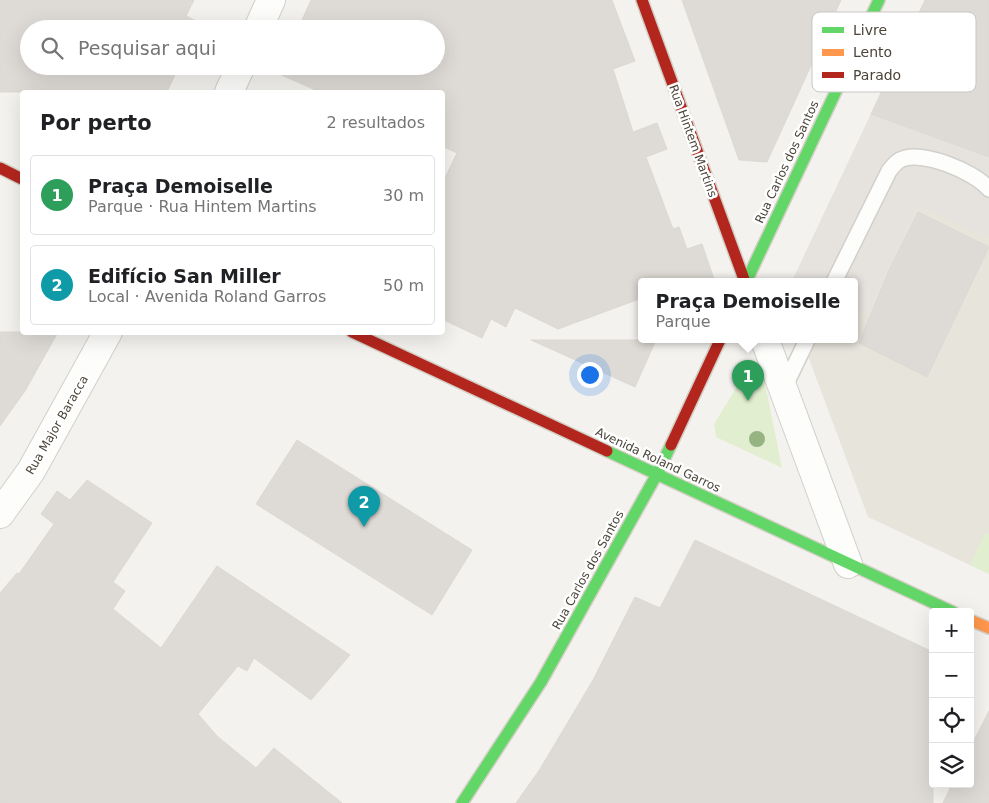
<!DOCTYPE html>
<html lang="pt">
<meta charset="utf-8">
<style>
:root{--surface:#fff;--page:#f6f6f6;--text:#202124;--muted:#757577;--line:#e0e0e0;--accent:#868178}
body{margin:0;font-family:"DejaVu Sans",sans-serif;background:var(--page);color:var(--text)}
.controls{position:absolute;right:15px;bottom:15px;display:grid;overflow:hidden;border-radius:5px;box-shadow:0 5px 20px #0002}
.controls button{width:45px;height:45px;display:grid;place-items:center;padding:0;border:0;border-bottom:1px solid var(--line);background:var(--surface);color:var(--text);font:25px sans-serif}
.you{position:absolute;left:589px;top:374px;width:18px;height:18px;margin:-12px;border:4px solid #fff;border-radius:50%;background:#1a73e8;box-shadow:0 0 0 8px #1a73e833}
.badge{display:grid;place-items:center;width:32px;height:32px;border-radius:50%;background:var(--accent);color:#fff;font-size:16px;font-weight:700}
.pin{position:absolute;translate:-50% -41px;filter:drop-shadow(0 1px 2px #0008)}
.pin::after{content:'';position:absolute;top:26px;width:18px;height:15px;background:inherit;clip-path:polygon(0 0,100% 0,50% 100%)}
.popup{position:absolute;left:638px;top:278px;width:220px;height:65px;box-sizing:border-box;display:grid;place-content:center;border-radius:5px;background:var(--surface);filter:drop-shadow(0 1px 4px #0005);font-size:16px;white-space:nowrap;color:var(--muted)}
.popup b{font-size:19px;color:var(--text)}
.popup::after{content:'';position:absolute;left:50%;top:100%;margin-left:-10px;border:10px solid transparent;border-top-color:var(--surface)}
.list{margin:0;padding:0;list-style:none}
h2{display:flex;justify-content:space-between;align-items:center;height:65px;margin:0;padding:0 20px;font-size:21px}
h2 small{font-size:16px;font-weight:400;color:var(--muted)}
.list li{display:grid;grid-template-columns:32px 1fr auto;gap:15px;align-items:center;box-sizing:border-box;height:80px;margin:0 10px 10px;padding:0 10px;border:1px solid var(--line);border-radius:5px}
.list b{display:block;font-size:19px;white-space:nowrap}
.list p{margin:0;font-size:16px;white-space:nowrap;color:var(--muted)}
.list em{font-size:16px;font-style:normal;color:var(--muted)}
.icon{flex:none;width:28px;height:28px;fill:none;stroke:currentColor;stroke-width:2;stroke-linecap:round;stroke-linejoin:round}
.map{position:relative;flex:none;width:989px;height:803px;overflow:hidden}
.search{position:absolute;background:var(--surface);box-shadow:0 5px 20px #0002;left:20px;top:20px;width:425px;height:55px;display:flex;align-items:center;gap:12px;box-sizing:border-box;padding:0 18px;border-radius:28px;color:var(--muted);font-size:19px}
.panel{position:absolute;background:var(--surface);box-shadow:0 5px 20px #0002;left:20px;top:90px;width:425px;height:245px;border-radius:5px}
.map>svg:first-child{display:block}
.residential{fill:#e7e4dc}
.green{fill:#e1eecf}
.parking{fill:#e6e3df}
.building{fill:#dedbd6;stroke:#dcd9d4}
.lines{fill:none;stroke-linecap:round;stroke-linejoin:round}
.lane-casing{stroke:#d2d0cb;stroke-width:18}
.street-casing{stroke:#d2d0cb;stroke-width:30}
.fast-casing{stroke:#d3cfc5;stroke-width:14}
.slow-casing{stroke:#d3cfc5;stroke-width:14}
.jam-casing{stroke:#d3cfc5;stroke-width:14}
.lane{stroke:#fdfdfc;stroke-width:15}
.street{stroke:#fdfdfc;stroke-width:28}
.fast{stroke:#63d668;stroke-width:11}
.slow{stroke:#ff974d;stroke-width:11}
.jam{stroke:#b3261e;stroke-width:11}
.tree{fill:#96b382}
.labels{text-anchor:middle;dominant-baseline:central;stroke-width:5;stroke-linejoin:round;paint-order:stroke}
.street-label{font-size:12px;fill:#4b4439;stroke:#fff}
.key{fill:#fff;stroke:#c9c7c4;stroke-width:1}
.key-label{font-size:14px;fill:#4b4439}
</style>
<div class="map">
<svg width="989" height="803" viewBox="0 0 989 803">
<rect width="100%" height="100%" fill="#f4f2ee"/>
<path class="residential" d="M871 114 989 157V574L868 517 802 340H854V282H792Z"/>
<path class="green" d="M753 370 763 373 782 468 716 437 714 424 746 372Z
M985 533 989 534V574L970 565Z"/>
<path class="parking" d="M871 114 989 157V238L916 204 868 313 854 306V282H806L794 277Z"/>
<path class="building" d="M0 0H194L186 16 200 23 197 29H29V66H179L167 92H0Z
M311 0H612L635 61 613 69 633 132 657 123 667 149 646 157 673 229 679 227 687 249 702 244 715 282H642V298L558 329 515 308 506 327 491 319 482 338 442 319V184L457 153 442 146V92H320L277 73 281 66H436V29H298Z
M682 0H841L767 162 739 160Z
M925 0H989V157L871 114Z
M918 212 989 247 927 377 859 343 890 268Z
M0 332H58L25 391 0 426Z
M531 340H656L635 387Z
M297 440 472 550 432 615 256 504Z
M87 480 152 523 113 582 125 591 113 609 161 648 217 566 350 655 311 700 254 658 247 671 238 666 198 714 217 736 256 768 274 748 342 803H0V593L17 573 19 574 54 524 41 514 57 491 70 500Z
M695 540 933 652V803H516L540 769 593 680 635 597 660 608Z
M989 711V803H943L952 784H970V748Z"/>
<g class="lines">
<defs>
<path id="lane" d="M834 282 889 171C892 167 896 162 900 160 921 149 975 172 989 189
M783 390 807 340"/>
<path id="street" d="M258 29 271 0
M229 92 241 66
M765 340 848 564
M0 514 31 471 108 332"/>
<path id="fast" d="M746 282 879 0
M607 451 953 612
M462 803 541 682 657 474 671 445"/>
<path id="slow" d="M970 620 989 628"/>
<path id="jam" d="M642 0 745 282
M0 168 22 179
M352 332 607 451
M671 445 720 340"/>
</defs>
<use href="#lane" class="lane-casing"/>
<use href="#street" class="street-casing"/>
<use href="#fast" class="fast-casing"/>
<use href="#slow" class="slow-casing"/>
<use href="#jam" class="jam-casing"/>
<use href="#lane" class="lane"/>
<use href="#street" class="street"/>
<use href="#fast" class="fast"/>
<use href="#slow" class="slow"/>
<use href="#jam" class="jam"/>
</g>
<circle class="tree" cx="757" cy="439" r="8"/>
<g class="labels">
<g class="street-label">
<text transform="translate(693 141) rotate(70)">Rua Hintem Martins</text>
<text transform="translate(787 162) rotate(-65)">Rua Carlos dos Santos</text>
<text transform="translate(57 425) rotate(-60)">Rua Major Baracca</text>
<text transform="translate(658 460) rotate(25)">Avenida Roland Garros</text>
<text transform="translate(588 570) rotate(-61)">Rua Carlos dos Santos</text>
</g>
</g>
<rect x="812" y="12" width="164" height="80" rx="8" class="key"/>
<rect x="822" y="27" width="22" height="6" fill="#63d668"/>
<rect x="822" y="49" width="22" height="7" fill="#ff974d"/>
<rect x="822" y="72" width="22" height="6" fill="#b3261e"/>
<g class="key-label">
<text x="853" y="35">Livre</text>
<text x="853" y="57">Lento</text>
<text x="853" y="80">Parado</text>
</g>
</svg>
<div class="controls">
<button>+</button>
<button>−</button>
<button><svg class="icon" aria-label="locate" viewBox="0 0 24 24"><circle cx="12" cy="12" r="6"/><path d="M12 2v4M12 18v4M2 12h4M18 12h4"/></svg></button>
<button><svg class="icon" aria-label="layers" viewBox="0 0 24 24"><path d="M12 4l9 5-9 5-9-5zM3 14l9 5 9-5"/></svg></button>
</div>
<div class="you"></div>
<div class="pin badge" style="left:748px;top:401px;background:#2e9e5b">1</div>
<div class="popup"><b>Praça Demoiselle</b>Parque</div>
<div class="pin badge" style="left:364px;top:527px;background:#0f9aa8">2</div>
<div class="search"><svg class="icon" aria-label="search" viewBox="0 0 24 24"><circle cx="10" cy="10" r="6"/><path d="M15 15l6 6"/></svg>Pesquisar aqui</div>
<section class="panel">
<h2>Por perto<small>2 resultados</small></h2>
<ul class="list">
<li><span class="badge" style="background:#2e9e5b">1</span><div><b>Praça Demoiselle</b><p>Parque · Rua Hintem Martins</p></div><em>30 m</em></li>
<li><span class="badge" style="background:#0f9aa8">2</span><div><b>Edifício San Miller</b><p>Local · Avenida Roland Garros</p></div><em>50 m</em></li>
</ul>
</section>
</div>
